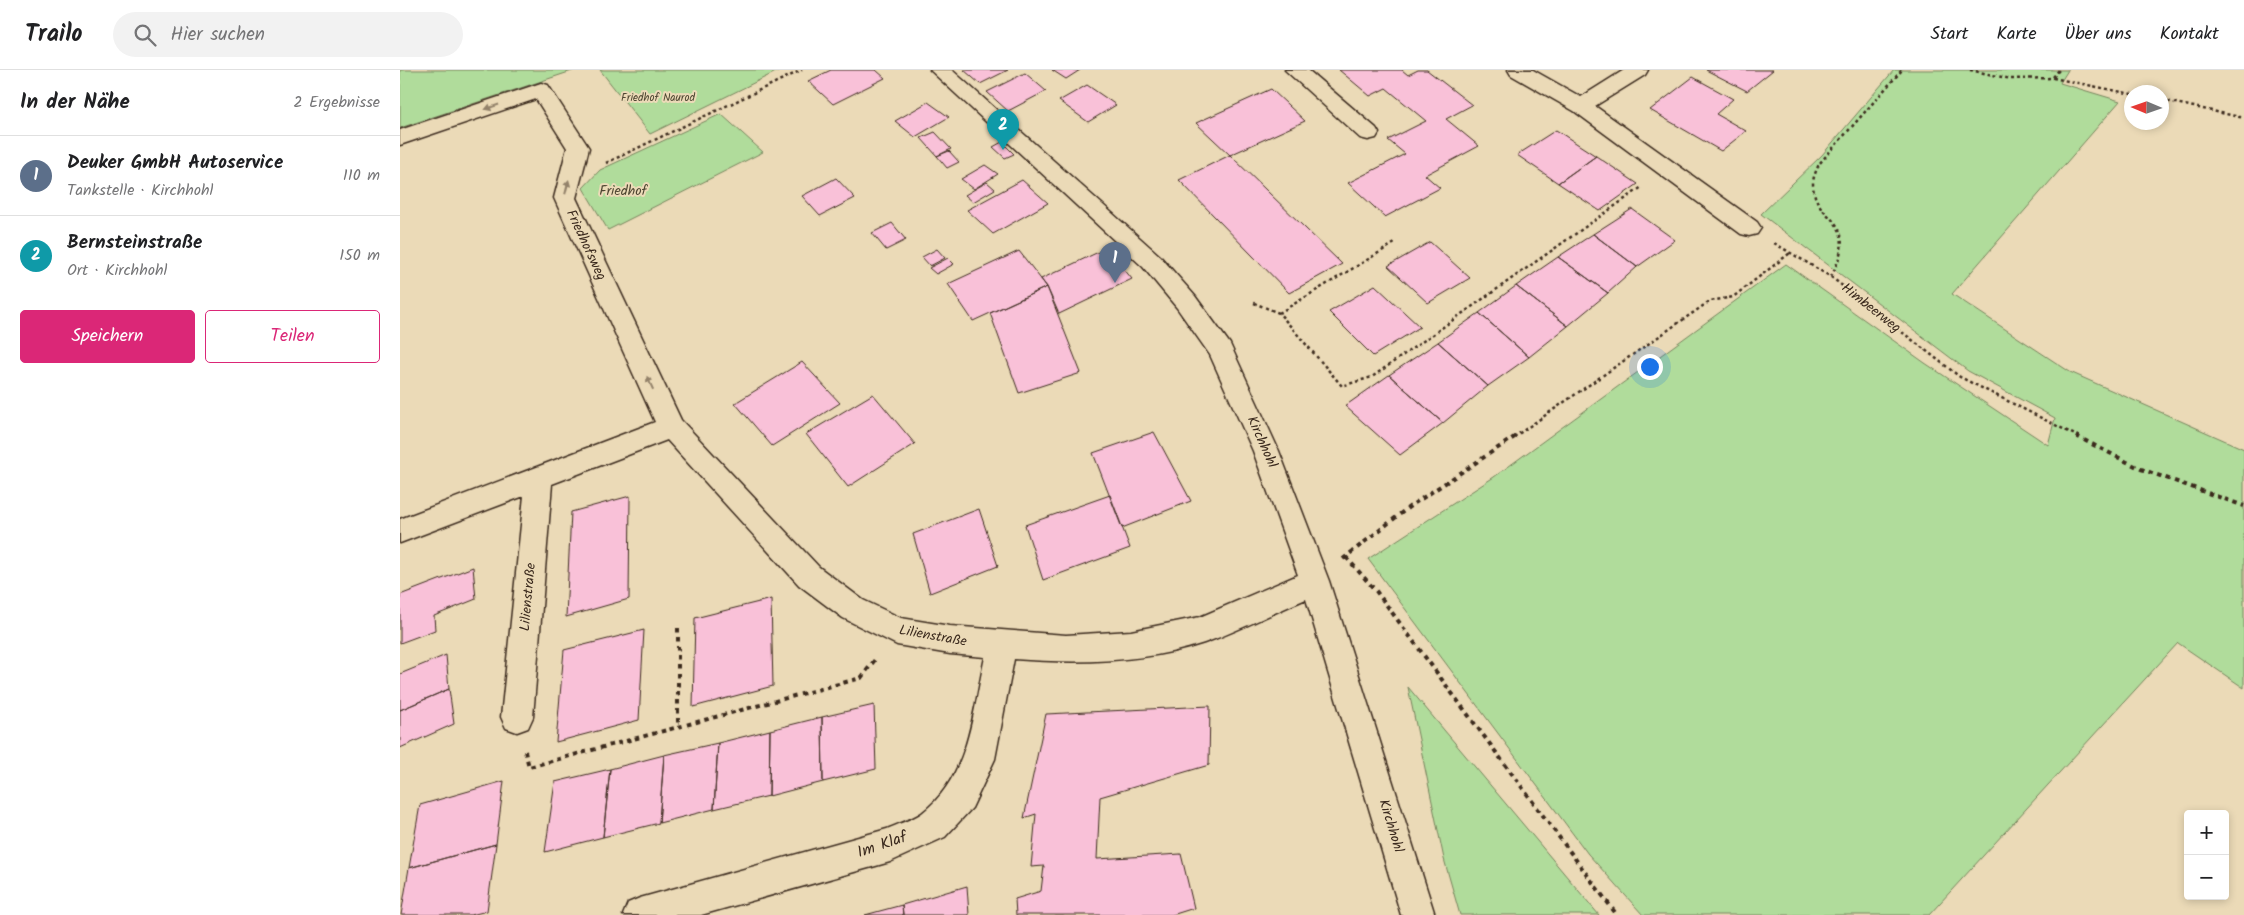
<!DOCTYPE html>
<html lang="de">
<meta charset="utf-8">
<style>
:root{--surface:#fff;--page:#f2f2f2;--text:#202124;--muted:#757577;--line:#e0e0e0;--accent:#db2777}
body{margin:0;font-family:Kalam,sans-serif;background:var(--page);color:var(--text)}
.controls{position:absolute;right:15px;bottom:15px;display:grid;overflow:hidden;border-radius:5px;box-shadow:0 2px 8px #0003}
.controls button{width:45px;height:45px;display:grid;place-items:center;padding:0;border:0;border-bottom:1px solid var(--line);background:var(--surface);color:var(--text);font:25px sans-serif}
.compass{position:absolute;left:1724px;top:15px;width:45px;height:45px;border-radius:50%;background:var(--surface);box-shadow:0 2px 8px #0003;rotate:272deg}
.you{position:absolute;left:1249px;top:296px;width:18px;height:18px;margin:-12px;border:4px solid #fff;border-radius:50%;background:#1a73e8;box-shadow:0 0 0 8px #1a73e833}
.badge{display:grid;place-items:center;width:32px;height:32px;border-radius:50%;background:var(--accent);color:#fff;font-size:16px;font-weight:700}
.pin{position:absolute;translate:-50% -41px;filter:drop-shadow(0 1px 2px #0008)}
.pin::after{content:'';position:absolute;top:26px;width:18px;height:15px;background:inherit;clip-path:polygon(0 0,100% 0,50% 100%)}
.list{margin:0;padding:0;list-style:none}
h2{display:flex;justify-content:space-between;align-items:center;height:65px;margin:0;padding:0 20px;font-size:21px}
h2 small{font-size:16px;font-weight:400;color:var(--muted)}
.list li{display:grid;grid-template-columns:32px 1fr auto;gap:15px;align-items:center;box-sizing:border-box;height:80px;padding:0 20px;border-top:1px solid var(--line)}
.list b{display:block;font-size:19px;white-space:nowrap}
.list p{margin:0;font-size:16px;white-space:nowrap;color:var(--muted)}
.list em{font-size:16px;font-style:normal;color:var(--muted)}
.actions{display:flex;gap:10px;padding:15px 20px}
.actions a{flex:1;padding:11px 0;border:1px solid var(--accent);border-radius:5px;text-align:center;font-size:18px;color:var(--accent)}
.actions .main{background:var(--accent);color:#fff}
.icon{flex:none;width:28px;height:28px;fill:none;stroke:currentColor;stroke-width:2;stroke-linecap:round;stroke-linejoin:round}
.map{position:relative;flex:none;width:1844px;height:845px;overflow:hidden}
header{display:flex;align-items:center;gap:30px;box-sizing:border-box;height:70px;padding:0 25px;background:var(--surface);border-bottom:1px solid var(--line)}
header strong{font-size:24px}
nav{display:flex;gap:28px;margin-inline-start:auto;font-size:18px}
.search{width:350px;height:45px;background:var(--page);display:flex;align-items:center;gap:12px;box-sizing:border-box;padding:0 18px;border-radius:28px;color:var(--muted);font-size:19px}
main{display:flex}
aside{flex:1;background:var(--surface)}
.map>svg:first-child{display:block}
.green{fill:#b0dc9b;stroke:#76835c}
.building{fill:#f9c1d8;stroke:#3b2a1e}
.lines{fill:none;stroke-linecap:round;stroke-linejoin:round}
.minor-casing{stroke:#3b2a1e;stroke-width:3}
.path-far1{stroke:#3b2a1e;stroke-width:2.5;stroke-dasharray:3 3;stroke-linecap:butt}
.path{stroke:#3b2a1e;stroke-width:4;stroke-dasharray:4.5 4.5;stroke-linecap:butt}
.minor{fill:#ebdab7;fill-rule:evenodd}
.oneway{fill:#93826a}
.labels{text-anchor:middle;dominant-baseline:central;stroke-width:4;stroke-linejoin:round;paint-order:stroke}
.far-park-label{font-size:11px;fill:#4d4531;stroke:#ebdab7}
.park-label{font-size:14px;fill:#4d4531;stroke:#ebdab7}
.street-label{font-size:14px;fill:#3b2a1e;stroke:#ebdab7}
.near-street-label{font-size:16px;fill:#3b2a1e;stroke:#ebdab7}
</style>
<header>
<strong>Trailo</strong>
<div class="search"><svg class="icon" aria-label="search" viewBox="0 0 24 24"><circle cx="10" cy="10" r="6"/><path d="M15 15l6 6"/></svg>Hier suchen</div>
<nav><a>Start</a><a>Karte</a><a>Über uns</a><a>Kontakt</a></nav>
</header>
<main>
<aside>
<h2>In der Nähe<small>2 Ergebnisse</small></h2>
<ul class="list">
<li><span class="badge" style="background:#5c6f8a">1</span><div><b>Deuker GmbH Autoservice</b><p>Tankstelle · Kirchhohl</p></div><em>110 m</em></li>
<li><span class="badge" style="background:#0f9aa8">2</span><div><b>Bernsteinstraße</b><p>Ort · Kirchhohl</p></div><em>150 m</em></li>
</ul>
<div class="actions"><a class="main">Speichern</a><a>Teilen</a></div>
</aside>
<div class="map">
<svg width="1844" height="845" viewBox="0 0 1844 845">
<rect width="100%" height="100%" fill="#ebdab7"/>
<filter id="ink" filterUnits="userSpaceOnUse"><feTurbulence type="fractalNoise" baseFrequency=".02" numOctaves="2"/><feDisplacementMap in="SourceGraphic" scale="10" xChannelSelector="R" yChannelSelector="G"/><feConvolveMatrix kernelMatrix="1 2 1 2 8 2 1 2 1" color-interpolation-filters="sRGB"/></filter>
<g filter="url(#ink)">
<path class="green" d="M0 0H175L0 58Z
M200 0H380L250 64Z
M1494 0H1668L1660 13 1720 31 1552 224 1670 302 1844 379V618L1778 573 1529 845H1243L1188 784 968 489 1094 407 1386 194 1525 293 1648 375 1655 348 1568 301 1361 144 1422 85Z
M321 44 363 82 208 160 183 118 200 100Z
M1008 617 1199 845H1060L1044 789Z"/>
<path class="building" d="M431 0H476L485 8 433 34 408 11Z
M564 0H608L580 14Z
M652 0H680L666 9Z
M939 0H1002L1008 5 1018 0H1027L1072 35 1046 49 1079 76 1025 105 1040 118 985 147 948 113 1005 84 988 70 1026 51 986 18 970 26Z
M1306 0H1373L1347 21Z
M625 3 646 21 608 41 587 22Z
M1293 7 1333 29 1316 44 1346 61 1321 81 1250 40Z
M687 15 716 35 688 52 659 31Z
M871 19 905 51 830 85 796 53Z
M528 32 549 47 515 67 495 51Z
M1156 60 1196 86 1158 113 1117 85Z
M535 62 551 79 537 86 521 68Z
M602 72 614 84 605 88 593 77Z
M549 81 559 92 547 98 537 86Z
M830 85 942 194 889 223 779 110Z
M1196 86 1238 114 1200 141 1158 113Z
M585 95 598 104 574 119 561 109Z
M436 108 455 128 420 146 402 126Z
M622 110 648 133 593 164 567 140Z
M587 112 595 119 573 132 565 125Z
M1232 139 1275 170 1237 197 1193 164Z
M492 153 506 170 486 180 472 163Z
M1193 164 1237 197 1208 223 1158 187Z
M1030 172 1070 208 1028 233 988 196Z
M707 178 732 209 659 244 647 217 641 209Z
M537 179 545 188 530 196 522 187Z
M619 181 647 217 573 251 548 214Z
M1158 187 1208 223 1168 256 1116 216Z
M548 188 554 194 536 204 529 198Z
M975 215 1020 257 973 286 929 242Z
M1116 216 1168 256 1129 287 1079 243Z
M647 217 681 303 619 323 590 243Z
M1079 243 1129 287 1088 316 1038 272Z
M1038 272 1088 316 1043 353 989 305Z
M402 292 440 333 372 376 335 333Z
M989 305 1043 353 1000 385 945 336Z
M473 324 515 374 448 417 406 364Z
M754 362 791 431 722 458 693 383Z
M710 425 730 478 643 510 625 455Z
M230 426 229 529 166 547 171 442Z
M579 439 598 496 530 523 513 464Z
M73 497 76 529 34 546 35 560 0 573V525Z
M371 529 373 616 293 637 295 548Z
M244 560 239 650 156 672 164 580Z
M46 585 49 619 0 640V604Z
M49 619 54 654 0 678V640Z
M474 635 476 699 423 712 422 647Z
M810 636 809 695 700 727 697 789 781 784 794 838 772 845H616L615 829 641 821 644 796 631 797 636 744 624 748 646 644Z
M422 647 423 712 369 726 370 660Z
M370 660 369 726 314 739 318 673Z
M318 673 314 739 259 753 264 685Z
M264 685 259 753 203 767 210 699Z
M210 699 203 767 145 782 155 712Z
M104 711 96 774 9 798 20 735Z
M96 774 87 841 71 845H1L9 798Z
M567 816 569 845H503L502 835Z
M502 835 503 845H465Z"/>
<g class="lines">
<defs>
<path id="minor" d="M530 0H552L759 185 795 226 830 274 879 381 929 511 1035 845H1001L906 529C872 543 839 561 804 573 744 593 677 594 614 589L595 689 572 738 545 767 490 792 301 845H223L228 833 240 828 487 759C498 754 512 750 522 743 570 706 573 641 585 587L550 584 497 575 443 548 399 515 267 370 152 414 133 647 128 658 117 662 106 658 101 647 124 426 0 473V449L255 352 154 128 167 78 136 29 0 75V60L141 13 148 15 189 78 176 128 281 350 419 497 463 530 501 548 550 556 666 565 731 561 800 547 898 505 853 381 810 285 777 238 743 197Z
M885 0H908L976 58 979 63 976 68 968 70 960 68Z
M1108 0H1133L1181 27 1224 0H1248L1245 5 1195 36 1357 152 1361 158 1357 164 1349 166 1341 164 1174 41 1111 5Z"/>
</defs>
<use href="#minor" class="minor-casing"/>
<path class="path-far1" d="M1570 0 1611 9 1653 8 1732 24
M1653 7 1659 0
M1762 30 1844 48
M206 93 402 0
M1374 173 1431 207 1560 307 1679 367
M1431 207C1463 143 1413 155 1413 113 1413 107 1417 99 1419 94L1502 0
M854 233 879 243 942 316 972 307 1242 117
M879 243 995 173
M1114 367 1310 231 1333 227 1390 183"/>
<path class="path" d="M1676 366 1741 399 1844 436
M946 487 976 521 1217 845
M943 489 1009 437 1116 366
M278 558V657
M125 681 129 697 461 608 477 587"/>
<use href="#minor" class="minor"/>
</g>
<defs><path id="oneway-solid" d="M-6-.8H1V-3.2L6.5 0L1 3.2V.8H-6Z" transform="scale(1.25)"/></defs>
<g class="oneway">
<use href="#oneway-solid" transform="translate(92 37) rotate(161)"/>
<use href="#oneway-solid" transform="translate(167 117) rotate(-76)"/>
<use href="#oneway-solid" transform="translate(250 313) rotate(-115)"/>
</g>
</g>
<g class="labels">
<g class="far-park-label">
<text x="258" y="28">Friedhof Naurod</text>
</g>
<g class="park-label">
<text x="223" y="121">Friedhof</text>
</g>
<g class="street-label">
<text transform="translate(186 175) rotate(65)">Friedhofsweg</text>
<text transform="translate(1471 238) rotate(38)">Himbeerweg</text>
<text transform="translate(862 372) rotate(66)">Kirchhohl</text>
<text transform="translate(128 527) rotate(-85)">Lilienstraße</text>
<text transform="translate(533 566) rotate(10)">Lilienstraße</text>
<text transform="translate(991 756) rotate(73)">Kirchhohl</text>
</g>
<g class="near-street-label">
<text transform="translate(482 775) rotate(-19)">Im Klaf</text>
</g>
</g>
</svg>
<div class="controls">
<button>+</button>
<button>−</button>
</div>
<svg class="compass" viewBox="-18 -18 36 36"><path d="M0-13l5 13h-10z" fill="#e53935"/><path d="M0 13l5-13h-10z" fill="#757577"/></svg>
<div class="you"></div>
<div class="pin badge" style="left:715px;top:213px;background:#5c6f8a">1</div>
<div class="pin badge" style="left:603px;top:80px;background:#0f9aa8">2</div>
</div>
</main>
